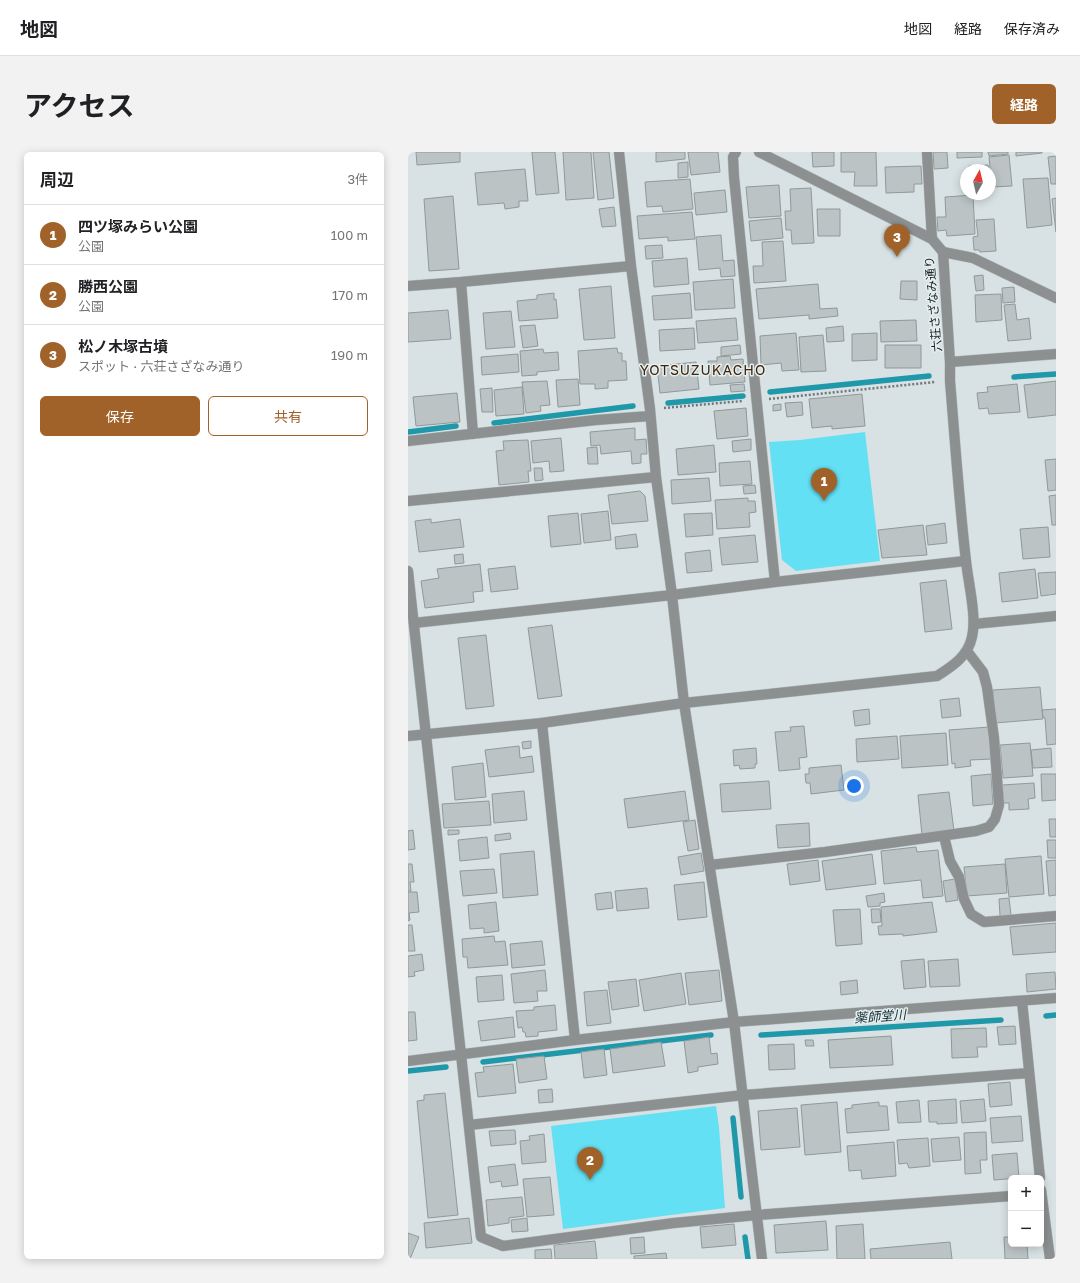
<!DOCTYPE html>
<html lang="ja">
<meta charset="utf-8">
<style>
:root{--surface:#fff;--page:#f2f2f2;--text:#202124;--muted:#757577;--line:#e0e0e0;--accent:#a06228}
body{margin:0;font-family:"Golos Text","Noto Sans JP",sans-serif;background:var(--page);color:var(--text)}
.controls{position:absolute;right:12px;bottom:12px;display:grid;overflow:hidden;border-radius:6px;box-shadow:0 2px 10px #0003}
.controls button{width:36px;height:36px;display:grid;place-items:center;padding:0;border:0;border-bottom:1px solid var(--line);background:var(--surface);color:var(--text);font:20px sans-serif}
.compass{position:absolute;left:552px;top:12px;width:36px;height:36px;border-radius:50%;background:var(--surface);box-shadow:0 2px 10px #0003;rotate:8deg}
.you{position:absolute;left:446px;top:634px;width:14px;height:14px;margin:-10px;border:3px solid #fff;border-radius:50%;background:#1a73e8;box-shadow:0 0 0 6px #1a73e833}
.badge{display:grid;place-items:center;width:26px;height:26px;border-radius:50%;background:var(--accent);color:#fff;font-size:13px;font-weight:700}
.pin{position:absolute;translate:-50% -33px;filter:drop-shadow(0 1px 2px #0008)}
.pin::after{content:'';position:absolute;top:21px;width:14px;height:12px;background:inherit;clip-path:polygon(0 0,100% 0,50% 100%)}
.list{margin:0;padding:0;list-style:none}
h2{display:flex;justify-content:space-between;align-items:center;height:52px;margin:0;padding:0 16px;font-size:17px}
h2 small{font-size:13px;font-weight:400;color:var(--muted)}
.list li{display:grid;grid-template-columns:26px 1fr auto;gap:12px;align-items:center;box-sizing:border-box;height:60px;padding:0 16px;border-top:1px solid var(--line)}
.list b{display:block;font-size:15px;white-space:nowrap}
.list p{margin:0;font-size:13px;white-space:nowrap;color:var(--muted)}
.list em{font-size:13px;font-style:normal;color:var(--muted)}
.actions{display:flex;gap:8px;padding:12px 16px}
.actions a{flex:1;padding:9px 0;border:1px solid var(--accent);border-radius:6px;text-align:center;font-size:14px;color:var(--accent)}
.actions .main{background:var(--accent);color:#fff}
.map{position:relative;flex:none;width:648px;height:1107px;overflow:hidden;border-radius:6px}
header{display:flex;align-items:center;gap:24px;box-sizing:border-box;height:56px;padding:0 20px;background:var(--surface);border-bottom:1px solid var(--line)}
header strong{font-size:19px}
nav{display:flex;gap:22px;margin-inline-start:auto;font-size:14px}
.intro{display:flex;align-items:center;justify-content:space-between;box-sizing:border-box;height:96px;padding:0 24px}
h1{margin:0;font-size:28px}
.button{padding:10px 18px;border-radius:6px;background:var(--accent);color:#fff;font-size:14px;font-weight:700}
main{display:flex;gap:24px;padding:0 24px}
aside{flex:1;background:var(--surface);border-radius:6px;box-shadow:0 2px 10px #0003}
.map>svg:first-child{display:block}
.green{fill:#64e0f4}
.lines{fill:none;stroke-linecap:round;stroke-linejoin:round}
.stream{stroke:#1f98a9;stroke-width:5.5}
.building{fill:#bbc3c5;stroke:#90999a}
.minor-casing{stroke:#b6bec0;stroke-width:11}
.tertiary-casing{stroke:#b6bec0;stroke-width:11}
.path{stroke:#717678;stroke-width:2.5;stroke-dasharray:2 2;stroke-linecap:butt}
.minor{stroke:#8c9090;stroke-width:10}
.tertiary{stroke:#8c9090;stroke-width:10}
.labels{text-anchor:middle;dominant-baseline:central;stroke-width:3;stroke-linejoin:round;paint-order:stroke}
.street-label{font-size:12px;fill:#1c1f20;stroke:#e5eff0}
.water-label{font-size:13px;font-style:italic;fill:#152e32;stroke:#e5eff0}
.quarter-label{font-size:14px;letter-spacing:1px;fill:#412307;stroke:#e5eff0}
</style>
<header>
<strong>地図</strong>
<nav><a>地図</a><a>経路</a><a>保存済み</a></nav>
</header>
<div class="intro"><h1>アクセス</h1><a class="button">経路</a></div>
<main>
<aside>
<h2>周辺<small>3件</small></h2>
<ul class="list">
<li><span class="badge">1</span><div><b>四ツ塚みらい公園</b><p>公園</p></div><em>100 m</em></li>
<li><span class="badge">2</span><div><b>勝西公園</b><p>公園</p></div><em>170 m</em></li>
<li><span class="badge">3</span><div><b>松ノ木塚古墳</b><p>スポット · 六荘さざなみ通り</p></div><em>190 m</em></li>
</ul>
<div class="actions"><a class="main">保存</a><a>共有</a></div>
</aside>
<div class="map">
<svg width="648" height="1107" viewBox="0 0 648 1107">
<rect width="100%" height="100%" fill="#d8e1e3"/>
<path class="green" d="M457 280 472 409 388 419 374 408 361 290 392 288Z
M308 954 311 975 317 1056 155 1077 143 974Z"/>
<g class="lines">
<path class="stream" d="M606 225 648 222
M362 240 521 224
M260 251 335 244
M86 271 225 254
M0 280 48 274
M638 864 648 863
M353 883 593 868
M75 910 303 883
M0 919 38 915
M325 966 333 1045
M337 1085 340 1107"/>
</g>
<path class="building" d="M8 0H52V10L9 13Z
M124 0H147L151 41 128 43Z
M155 0H183L186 46 158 48Z
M185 0H201L206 46 190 48Z
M248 0H277V7L248 10Z
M280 0H310L312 20 283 23Z
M404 0H426V14L405 15Z
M433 0H468L469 34H446L447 20H433Z
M525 0H539L540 16 526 17Z
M549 0H574V5L549 6Z
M580 0H600V2L581 4Z
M608 0H634V1L608 4Z
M601 3 604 34 584 35 581 5Z
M648 4V32H643L640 5Z
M280 10V25L270 26V11Z
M580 13 581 18H561V14Z
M513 14 514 32H506V40L478 41 477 15Z
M117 17 120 49H111V55L97 57 96 51 70 53 67 21Z
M640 26 644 73 619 76 615 27Z
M282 27 285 57 255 60 254 54 239 55 237 30Z
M371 33 373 64 341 66 338 35Z
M403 36 406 91 384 92 383 78H378L377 59H383L382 37Z
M317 38 319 60 288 63 286 41Z
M565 43 567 82 539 84 538 78 530 79 529 65H538L537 45Z
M45 44 51 117 21 119 16 47Z
M648 46V80L644 47Z
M206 55 208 74 194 75 191 57Z
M409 57H432V84H410Z
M284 60 287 87 260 89V85L231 87 229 64Z
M373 66 375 86 343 89 341 69Z
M586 67 588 99 572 100 571 98H566L565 85 570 84 568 68Z
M313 83 315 109 326 108 327 124 313 125 312 116 291 118 288 85Z
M375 89 378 129 346 131 345 114H355L354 90Z
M254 93 255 106 238 107 237 94Z
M279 106 281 132 246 135 244 109Z
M575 123 576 138 568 139 566 124Z
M325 127 327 156 287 158 285 130Z
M493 129H509V148L492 147Z
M410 132 412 157 429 156 430 164 401 167V163L351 167 348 137Z
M203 134 207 186 176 188 171 137Z
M606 135 607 150 595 151 594 136Z
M146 141V148L148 147 150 166 111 169 109 149 129 147V143Z
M282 141 284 166 246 168 244 144Z
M593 142 594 168 568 170 567 143Z
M607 152 609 168 621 166 623 187 600 189 596 153Z
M40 158 43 187 0 190V161Z
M103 159 107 195 78 197 75 161Z
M328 166 330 188 290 191 288 169Z
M508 168 509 189 473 190 472 169Z
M127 173 130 194 115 196 112 174Z
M435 174 436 189 419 190 418 176Z
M286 176 287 197 252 199 251 178Z
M388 181 391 218 374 219 373 211 353 213 352 184Z
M469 181V208L444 209V182Z
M415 183 418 219 393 220 391 185Z
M332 193 333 202 313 204V195Z
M477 193H513V216H477Z
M209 196 210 201H214V209H218L219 228 200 229V236L187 237V232H172L170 199Z
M135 197 136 201 150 200 151 218 129 220V223L114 224 112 199Z
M110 202 111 220 74 223 73 205Z
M322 204 323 208 335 207 337 230 302 233 300 209H309V205Z
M288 210 291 237 252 241 249 214Z
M170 227 172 253 150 255 148 228Z
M139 229 142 253 132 254 133 259 118 261 114 230Z
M648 229V263L620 266 616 233Z
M336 232 337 239 323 240 322 233Z
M609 232 612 260 581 262 580 256 571 257 569 241 580 240 579 235Z
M114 235 116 262 88 264 86 238Z
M84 236 85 260H74L72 237Z
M49 241 52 270 8 274 5 245Z
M454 242 457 274 424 277V274L404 276 401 247Z
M394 250 395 263 379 265 377 251Z
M373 252V258L365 259V253Z
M338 256 340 284 309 287 306 259Z
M227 276V288L238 287 239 302H233V311L224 312 223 299 193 302 192 293 183 294 182 280Z
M153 286 156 319 142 320 141 309 125 311 123 289Z
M343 287V298L325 300 324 289Z
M120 288 123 319H120L121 330 91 333 88 299 96 298 95 289Z
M306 293 308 320 270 323 268 297Z
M189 295 190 312H180L179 296Z
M648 307V338L640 339 637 308Z
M342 309 344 332 312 334 311 311Z
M126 316H134L135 328 127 329Z
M301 326 303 349 264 352 263 328Z
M347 333 348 341 336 342 335 334Z
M232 339 237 344 240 369 204 372 200 343Z
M648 343V373H644L641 344Z
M340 346V349H347L348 360 341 361 342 375 309 377 307 348Z
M200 359 203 388 176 391 173 362Z
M170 361 173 392 143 395 140 364Z
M304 361 305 383 278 385 276 362Z
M23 367V371L52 367 56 395 11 400 7 369Z
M537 371 539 391 520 393 518 374Z
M515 373 519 403 474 406 470 378Z
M640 375 642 405 615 407 612 377Z
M228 382 230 395 208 397 207 385Z
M347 383 350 410 314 413 311 386Z
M302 398 304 419 279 421 277 401Z
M55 402 56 411 47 412 46 403Z
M72 412 75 439 65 440 66 450 17 456 13 429 31 426 29 417Z
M107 414 110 437 83 440 80 417Z
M627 417 630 446 594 450 591 421Z
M648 420V442L633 444 630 421Z
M538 428 544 477 517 480 512 431Z
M144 473 154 544 130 547 120 476Z
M78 483 86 554 58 557 50 486Z
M632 535 635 567 587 571 585 538Z
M551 546 553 564 534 566 532 548Z
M461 557 462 572 447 574 445 559Z
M648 557V592L639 593 637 566 635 565 634 558Z
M396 574 399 605 391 606 392 617 371 619 367 580 383 579 382 575Z
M581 575 584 607 562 608 563 614 547 616V611L544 612 541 578Z
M538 581 540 613 494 616 492 584Z
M489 584 491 607 449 610 448 587Z
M123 589V596L115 597 114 590Z
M622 591 625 624 595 626 592 593Z
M111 594 112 606 124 604 126 620 81 625 77 598Z
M348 596 349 612H347V616L332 617 331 613 326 614 325 598Z
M643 596 644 615 625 616 623 598Z
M75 611 78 645 47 648 44 615Z
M433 613 436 638 403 642 402 631H398L397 622H401V616Z
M583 622 585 652 565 654 563 624Z
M633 622H648V648L634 649Z
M361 629 363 657 314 660 312 632Z
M626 631 627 646 620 647 621 657 601 658V651H596L594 633Z
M116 639 119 668 86 671 84 642Z
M277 639 281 668 220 676 216 647Z
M541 640 546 679 514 683 510 643Z
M81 649 83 673 36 676 34 652Z
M641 667H648V685H642Z
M287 668 291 697 280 699 275 670Z
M401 671 402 694 370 696 368 673Z
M5 678 7 697 0 698V679Z
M40 678H51V682L40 683Z
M102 681 103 687 87 689V683Z
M79 685 81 706 52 709 50 688Z
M639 688H648V706H640Z
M508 695 509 700 530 698 535 744 515 746 513 728 476 732 473 699Z
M126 699 130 743 95 746 92 702Z
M293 701 296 719 273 723 270 705Z
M464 702 468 732 418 738 414 709Z
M633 704 636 742 601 745 597 707Z
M410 708 412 729 382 733 379 712Z
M648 708V743L641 744 638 709Z
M0 712H4L6 730H2L3 739H0Z
M597 712 599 741 559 744 556 715Z
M86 717 89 741 55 744 52 719Z
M547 727 550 748 538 750 535 729Z
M296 730 299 765 270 768 266 733Z
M239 736 241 756 209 759 207 739Z
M0 740H9L11 760 1 761 2 768 0 769Z
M203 740 205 756 189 758 187 742Z
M476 741 477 750 472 751V754L460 755 458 744Z
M601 746 603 763 592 764 591 747Z
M88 750 91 779 76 781V776L62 777 60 753Z
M524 750 529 780 495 784V782L471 783 470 774H474L473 755Z
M452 757 454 792 428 794 425 758Z
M463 757H472L473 770 464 771Z
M648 771V800L605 803 602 775Z
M0 773H4L7 799H0Z
M86 784 87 790 97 789 100 813 60 816 59 805H55L54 787Z
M134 789 137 813 104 816 102 792Z
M14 802 16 818 6 820 7 824 0 825V804Z
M516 807 518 835 496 837 493 809Z
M550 807 552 834 522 835 520 809Z
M137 818 139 839H129L130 849 106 851 103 822Z
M311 818 314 849 281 853 277 821Z
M647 820 648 837 619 840 618 822Z
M273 821 278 852 236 859 231 828Z
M94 823 96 848 70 850 68 825Z
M228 827 231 854 204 858 200 830Z
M449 828 450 841 433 843 432 830Z
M199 838 203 871 179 874 176 840Z
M147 853 149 878 130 880V884L118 885 117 880H115L114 875 110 876 108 859 126 858V855Z
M0 860H7L9 888 0 889Z
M105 865 107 885 73 889 70 869Z
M607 874 608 892 591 893 589 875Z
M578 876 579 895H569L570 905 544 906 543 877Z
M483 884 485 913 422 916 420 888Z
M301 885 303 902 309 901 310 912 290 915V919L280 921 276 889Z
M397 888H405L406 894H398Z
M253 890 257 914 205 921 202 897Z
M386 892 387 917 361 918 360 893Z
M196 897 199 923 176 926 173 900Z
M136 904 139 927 111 931 108 907Z
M105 912 108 941 70 945 67 921 76 920 75 915Z
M602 930 604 953 582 955 580 932Z
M144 937 145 950 131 951 130 938Z
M37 941 50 1063 20 1066 9 949 16 948V943Z
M548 947 549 971 529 972V970H521L520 949Z
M576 947 578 969 554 971 552 949Z
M511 948 513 970 490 971 488 950Z
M429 950 433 1000 397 1003 393 953Z
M471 950V954H479L481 978 439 981 437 957 444 956V953Z
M389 956 392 995 353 998 350 959Z
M613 964 615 989 584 991 582 966Z
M107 978 108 992 83 994 81 979Z
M578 980 579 1008H572L573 1021 557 1022 556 981Z
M136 982 138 1010 114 1012 112 989 122 988 121 984Z
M551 985 553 1008 525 1010 523 987Z
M520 986 522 1014 501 1016 499 1011 491 1012 489 988Z
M486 990 488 1024 454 1027 453 1018 441 1019 439 994Z
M609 1001 611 1026 586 1028 584 1003Z
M107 1012 110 1033 94 1035 93 1029 82 1031 80 1015Z
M142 1025 146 1063 119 1065 115 1027Z
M114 1045 116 1064 101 1066V1071L80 1074 78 1048Z
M61 1066 64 1091 18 1096 16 1071Z
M119 1066 120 1079 104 1080 103 1068Z
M418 1069 420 1098 368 1101 366 1073Z
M326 1072 328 1093 294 1096 292 1075Z
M455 1072 457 1107H429L428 1074Z
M0 1081 11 1085 2 1107 0 1106Z
M236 1085 237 1101 223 1102 222 1086Z
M596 1085H603V1092H619L620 1107H597Z
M187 1089 189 1107H147L146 1093Z
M542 1090 544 1107H463L462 1097Z
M143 1097 144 1107H127V1098Z
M258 1101 259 1107H226V1104Z"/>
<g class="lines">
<defs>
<path id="minor" d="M211 0 223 114 242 257 248 325 264 443 276 551 326 870 354 1107
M328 0 325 5 326 25 367 430 557 409
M519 0 524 87
M535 100 565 106 648 146
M53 130 223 114
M0 134 53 130 65 282
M0 289 188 268 242 264
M0 349 248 325
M0 419 73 1085 95 1094 266 1071 349 1063 603 1044
M6 471 264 443 367 430
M566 472 648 464
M134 571 167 888
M536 684 542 709 551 725 556 747 563 762 576 770 648 764
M302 713 417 700 568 679 581 675 587 667 591 653 586 586 579 535 575 520 559 499
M614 849 632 1026
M0 909 167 888 326 870 648 846
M61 973 336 943 621 921
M633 1038 642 1107"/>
<path id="tertiary" d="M351 0 524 87 535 100 542 210 648 202
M0 584 134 571 276 551 529 524C545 514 560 504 564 485 569 464 560 430 558 409 551 349 547 289 542 229V210"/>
</defs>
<use href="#minor" class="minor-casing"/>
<use href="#tertiary" class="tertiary-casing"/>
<path class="path" d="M361 247 527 230
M256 256 334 249"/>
<use href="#minor" class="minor"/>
<use href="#tertiary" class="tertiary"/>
</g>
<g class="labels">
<g class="street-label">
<text transform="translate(525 152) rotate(-95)">六荘さざなみ通り</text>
</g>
<g class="water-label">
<text transform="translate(472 864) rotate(-4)">薬師堂川</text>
</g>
<g class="quarter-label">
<text x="295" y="217">YOTSUZUKACHO</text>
</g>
</g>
</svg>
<div class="controls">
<button>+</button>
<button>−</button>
</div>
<svg class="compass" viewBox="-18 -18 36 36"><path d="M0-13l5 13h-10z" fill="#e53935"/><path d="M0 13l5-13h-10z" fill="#757577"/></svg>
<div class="you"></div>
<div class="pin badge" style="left:416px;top:349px">1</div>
<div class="pin badge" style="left:182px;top:1028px">2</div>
<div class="pin badge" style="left:489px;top:105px">3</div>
</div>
</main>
